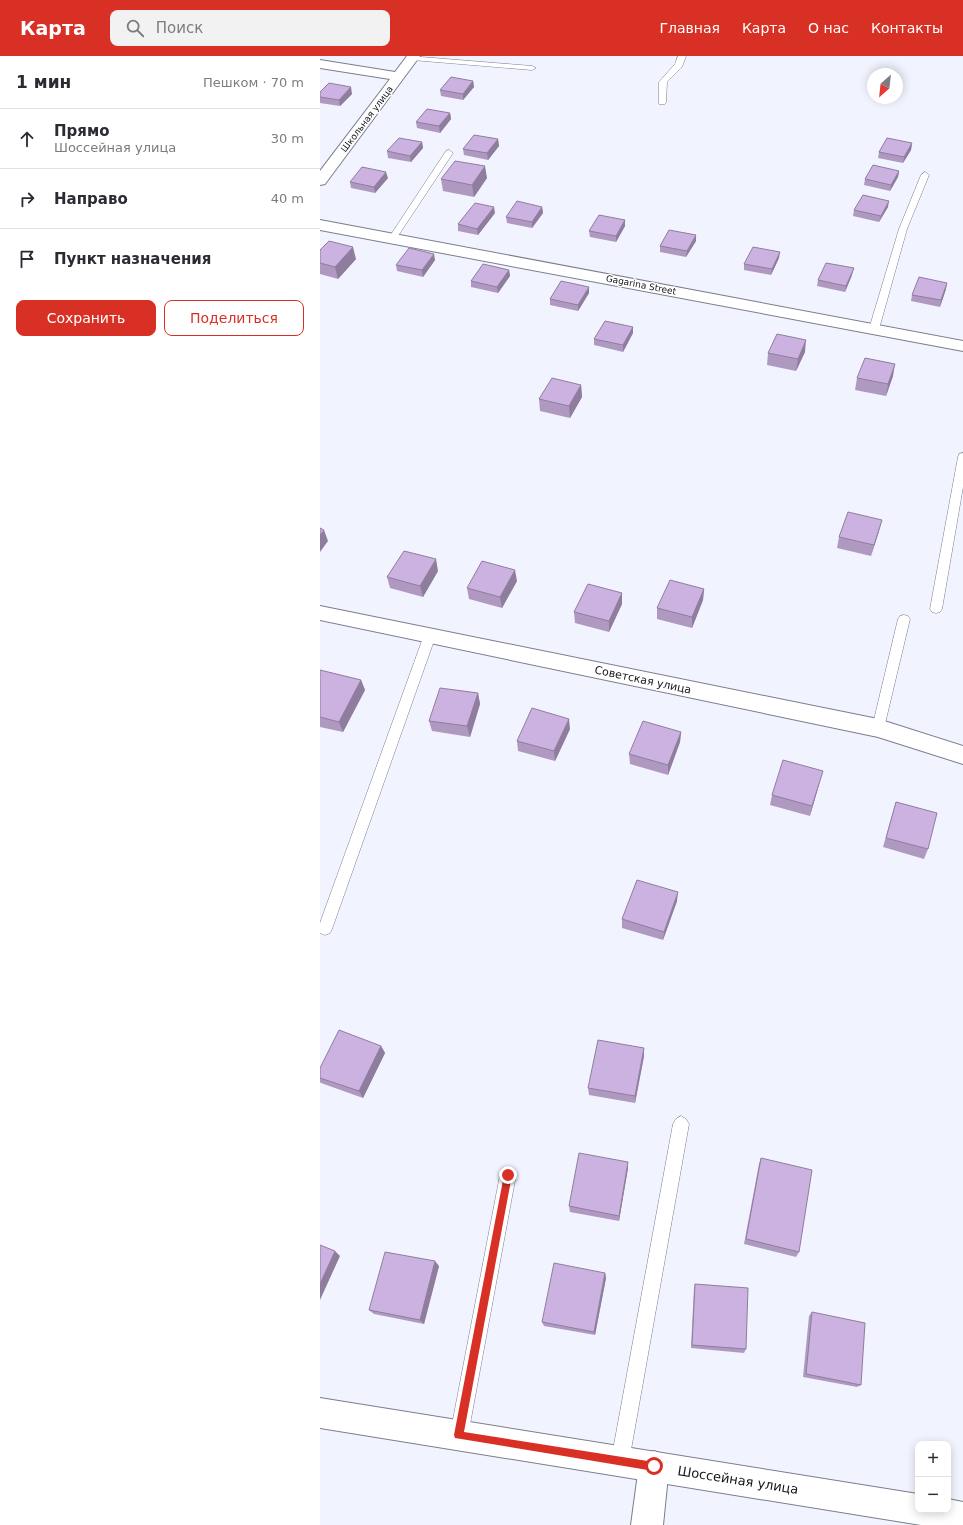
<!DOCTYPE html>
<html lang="ru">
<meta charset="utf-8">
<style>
:root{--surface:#fff;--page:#f2f2f3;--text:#2b2b33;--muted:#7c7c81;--line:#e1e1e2;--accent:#d93025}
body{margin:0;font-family:"DejaVu Sans",sans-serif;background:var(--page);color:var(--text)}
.controls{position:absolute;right:12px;bottom:12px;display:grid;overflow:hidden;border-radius:8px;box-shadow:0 2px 10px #0003}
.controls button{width:36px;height:36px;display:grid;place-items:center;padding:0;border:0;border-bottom:1px solid var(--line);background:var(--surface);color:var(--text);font:20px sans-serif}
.compass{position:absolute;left:547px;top:12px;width:36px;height:36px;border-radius:50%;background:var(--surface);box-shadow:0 2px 10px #0003;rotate:207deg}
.stop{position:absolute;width:12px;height:12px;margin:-9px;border:3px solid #d93025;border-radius:50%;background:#fff}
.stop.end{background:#d93025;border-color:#fff;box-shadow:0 1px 4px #0008}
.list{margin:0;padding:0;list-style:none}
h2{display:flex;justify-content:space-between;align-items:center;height:52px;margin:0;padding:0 16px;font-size:17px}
h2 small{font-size:13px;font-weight:400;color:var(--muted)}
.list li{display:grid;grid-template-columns:26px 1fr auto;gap:12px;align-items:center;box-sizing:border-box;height:60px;padding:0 16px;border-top:1px solid var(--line)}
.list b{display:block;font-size:15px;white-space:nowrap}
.list p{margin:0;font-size:13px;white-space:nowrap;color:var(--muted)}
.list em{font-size:13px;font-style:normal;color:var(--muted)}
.actions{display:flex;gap:8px;padding:12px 16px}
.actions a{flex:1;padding:9px 0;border:1px solid var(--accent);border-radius:8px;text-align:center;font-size:14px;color:var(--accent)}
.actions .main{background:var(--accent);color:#fff}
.icon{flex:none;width:22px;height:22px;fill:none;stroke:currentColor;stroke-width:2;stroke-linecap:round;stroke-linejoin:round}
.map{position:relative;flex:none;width:643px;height:1469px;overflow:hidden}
header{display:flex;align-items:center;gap:24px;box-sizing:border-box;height:56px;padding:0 20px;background:var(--accent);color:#fff}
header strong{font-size:19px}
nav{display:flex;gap:22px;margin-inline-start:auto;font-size:14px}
.search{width:280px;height:36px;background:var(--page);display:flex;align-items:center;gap:10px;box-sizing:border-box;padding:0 14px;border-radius:8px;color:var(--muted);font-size:15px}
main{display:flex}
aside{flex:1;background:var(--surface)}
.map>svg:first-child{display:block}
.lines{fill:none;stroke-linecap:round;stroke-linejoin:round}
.service-casing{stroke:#7b7d8e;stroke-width:1}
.minor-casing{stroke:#7b7d8e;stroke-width:2}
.tertiary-casing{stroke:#7b7d8e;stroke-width:2}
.service{fill:#fff;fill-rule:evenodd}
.minor{fill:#fff;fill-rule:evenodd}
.tertiary{fill:#fff;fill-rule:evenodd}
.wall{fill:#af99c1}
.shaded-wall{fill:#8f7d9d}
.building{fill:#ccb2e0;stroke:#8f7d9d}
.route{fill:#d93025}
.labels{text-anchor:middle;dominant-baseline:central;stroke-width:3;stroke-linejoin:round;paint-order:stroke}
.far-street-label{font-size:9px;fill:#14151b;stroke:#fff}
.street-label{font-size:11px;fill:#14151b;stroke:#fff}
.near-street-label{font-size:13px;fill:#14151b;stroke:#fff}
</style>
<header>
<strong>Карта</strong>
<div class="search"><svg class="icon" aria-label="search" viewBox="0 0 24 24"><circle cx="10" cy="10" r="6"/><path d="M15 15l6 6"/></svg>Поиск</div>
<nav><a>Главная</a><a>Карта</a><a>О нас</a><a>Контакты</a></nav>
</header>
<main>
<aside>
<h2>1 мин<small>Пешком · 70 m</small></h2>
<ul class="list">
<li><svg class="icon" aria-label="ahead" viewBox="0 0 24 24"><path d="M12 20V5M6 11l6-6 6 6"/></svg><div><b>Прямо</b><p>Шоссейная улица</p></div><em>30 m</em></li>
<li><svg class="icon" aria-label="right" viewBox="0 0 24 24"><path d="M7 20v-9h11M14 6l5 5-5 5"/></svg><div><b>Направо</b></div><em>40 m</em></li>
<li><svg class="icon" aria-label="arrive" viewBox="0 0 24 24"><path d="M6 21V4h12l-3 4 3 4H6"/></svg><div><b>Пункт назначения</b></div></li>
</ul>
<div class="actions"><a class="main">Сохранить</a><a>Поделиться</a></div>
</aside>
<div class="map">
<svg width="643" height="1469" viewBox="0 0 643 1469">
<rect width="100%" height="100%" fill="#f1f3fe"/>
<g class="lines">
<defs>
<path id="service" d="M89 0 212 10 216 12 212 14 92 4H89Z
M358 0H366L362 11 347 26 346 46 345 48H339V26L355 8Z
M129 94 133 97 76 183 75 185H69L68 183 126 95Z
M605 116 609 119 587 173 559 273 554 276 551 275 549 273 579 173 601 119Z
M643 397V431L622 553 620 556 616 557 612 556 610 553 638 401 639 398Z
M584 559 588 560 590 563 564 672 562 676 558 677 554 676 552 672 578 563 580 560Z
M110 574 114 576 116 579 12 873 10 877 5 879 0 877V867L104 579 106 576Z
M361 1060 366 1063 369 1068 309 1405 306 1411 300 1414 294 1411 291 1405 353 1068 356 1063Z
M188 1111 194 1113 196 1119 148 1379 145 1385 139 1388 133 1385 130 1379 180 1119 182 1113Z"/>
<path id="minor" d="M87 0H100L5 128 0 129V115L70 23 0 12V4L75 16Z
M0 164 643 285V295L0 174Z
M0 550 558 663 643 690V708L558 681 0 564Z
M334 1395 345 1399 349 1410 343 1469H311L319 1410 323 1399Z"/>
<path id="tertiary" d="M0 1342 598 1438V1454H628V1443L643 1446V1469H601L0 1372Z"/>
</defs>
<use href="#service" class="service-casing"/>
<use href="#minor" class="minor-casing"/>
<use href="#tertiary" class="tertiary-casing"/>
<use href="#service" class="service"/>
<use href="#minor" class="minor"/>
<use href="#tertiary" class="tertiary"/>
</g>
<path class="wall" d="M153 25 154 31 143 44 121 40 120 34Z
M0 36 32 38 20 50 0 47Z
M130 57 131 63 120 77 97 72 96 66Z
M178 83 179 90 168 104 144 99 143 93Z
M102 86 103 92 91 106 68 102 67 95Z
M592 87 591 94 583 107 558 102 559 96Z
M579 115 578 121 570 135 544 129 545 123Z
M68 122 55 137 31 132 30 126Z
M167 122 154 141 123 135 121 123Z
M222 151 223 157 212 172 187 167 186 161Z
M568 151 559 166 533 160 534 154Z
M175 157 158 179 138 175V168Z
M305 164V170L296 186 270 181 269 175Z
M376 185 366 201 340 196V190Z
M0 194 36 203 18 223 0 218Z
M459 202 451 219 424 214V208Z
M115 204 103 221 77 215 76 209Z
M189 214 190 220 178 237 151 231V225Z
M532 219 525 236 497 230 498 224Z
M269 231V237L258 255 230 249V243Z
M626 233 620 251 591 245 592 239Z
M313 271V277L303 296 274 289V283Z
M485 296 476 315 447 309 448 297Z
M573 320 566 340 535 334 537 322Z
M261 329 262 341 250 362 220 355 219 343Z
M559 475 551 500 517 492 519 481Z
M118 515 103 541 70 532 67 521Z
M197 525 182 552 149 543 147 532Z
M384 533 383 544 372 572 337 563V552Z
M302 537V548L289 576 255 567 254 556Z
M0 614 41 624 45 634 23 676 0 671Z
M158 637 160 648 150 681 112 675 109 665Z
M250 673 235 705 198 695 197 685Z
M361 676 360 686 348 719 310 708 309 698Z
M500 725 490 760 450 749 452 739Z
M576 746 608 793 604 803 563 791 573 756Z
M357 845 343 884 302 872V863Z
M61 990 65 997 43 1042 1 1027 0 1026V1012Z
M324 1000 315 1047 269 1039 268 1032Z
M441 1102 479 1196 476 1201 424 1188 439 1108Z
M308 1106V1112L299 1165 250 1156 249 1150Z
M119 1210 104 1268 54 1258 49 1254Z
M285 1217 286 1222 275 1279 224 1270 222 1266Z
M375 1228 426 1293 424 1297 371 1292 374 1232Z
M492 1256 541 1329 537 1331 483 1321 489 1260Z"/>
<path class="shaded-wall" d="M153 25 154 31 143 44V38Z
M31 31 32 38 20 50 19 44Z
M130 57 131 63 120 77 119 70Z
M178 83 179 90 168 104 167 97Z
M102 86 103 92 91 106 90 100Z
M592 87 591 94 583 107 584 101Z
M165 110 167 122 154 141 152 129Z
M579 115 578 121 570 135 571 129Z
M66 116 68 122 55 137 54 131Z
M569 145 568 151 559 166 561 160Z
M174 151 175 157 158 179 157 173Z
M222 151 223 157 212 172V166Z
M305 164V170L296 186V180Z
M376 179V185L366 201 367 195Z
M33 191 36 203 18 223 15 211Z
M460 196 459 202 451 219 452 213Z
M114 198 115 204 103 221 102 214Z
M534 212 532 219 525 236 526 230Z
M189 214 190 220 178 237 177 231Z
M627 227 626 233 620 251 621 244Z
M269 231V237L258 255V249Z
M313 271V277L303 296V289Z
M486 284 485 296 476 315 478 303Z
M575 308 573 320 566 340 568 328Z
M261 329 262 341 250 362 249 350Z
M562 464 559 475 551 500 554 489Z
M4 474 8 485 0 496V479Z
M116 503 118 515 103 541 100 530Z
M195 514 197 525 182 552 180 541Z
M384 533 383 544 372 572V561Z
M302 537V548L289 576V565Z
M41 624 45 634 23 676 19 666Z
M158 637 160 648 150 681 147 670Z
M249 663 250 673 235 705 234 695Z
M361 676 360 686 348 719V709Z
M503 715 500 725 490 760 492 750Z
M358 836 357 845 343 884 344 876Z
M61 990 65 997 43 1042 39 1035Z
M324 992V1000L315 1047V1040Z
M308 1106V1112L299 1165V1160Z
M15 1195 20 1200 0 1244V1228Z
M115 1205 119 1210 104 1268 100 1264Z
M285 1217 286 1222 275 1279 274 1276Z"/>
<path class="building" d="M131 21 153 25 143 38 120 34Z
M9 27 31 31 19 44 0 41V36Z
M107 53 130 57 119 70 96 66Z
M154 79 178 83 167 97 143 93Z
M79 82 102 86 90 100 67 95Z
M567 82 592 87 584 101 559 96Z
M135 105 165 110 152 129 121 123Z
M553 109 579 115 571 129 545 123Z
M42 111 66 116 54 131 30 126Z
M543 139 569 145 561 160 534 154Z
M197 145 222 151 212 166 186 161Z
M155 147 174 151 157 173 138 168Z
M279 159 305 164 296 180 269 175Z
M349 174 376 179 367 195 340 190Z
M9 185 33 191 15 211 0 207V194Z
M433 191 460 196 452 213 424 208Z
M89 192 114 198 102 214 76 209Z
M506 207 534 212 526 230 498 224Z
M163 208 189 214 177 231 151 225Z
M599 221 627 227 621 244 592 239Z
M241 225 269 231 258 249 230 243Z
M285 265 313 271 303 289 274 283Z
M457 278 486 284 478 303 448 297Z
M545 302 575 308 568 328 537 322Z
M232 322 261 329 249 350 219 343Z
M528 456 562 464 554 489 519 481Z
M0 472 4 474 0 479Z
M84 495 116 503 100 530 67 521Z
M162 505 195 514 180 541 147 532Z
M350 524 384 533 372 561 337 552Z
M268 528 302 537 289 565 254 556Z
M0 614 41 624 19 666 0 661Z
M120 632 158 637 147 670 109 665Z
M212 652 249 663 234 695 197 685Z
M323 665 361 676 348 709 309 698Z
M463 704 503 715 492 750 452 739Z
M576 746 617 757 608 793 566 782Z
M317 824 358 836 344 876 302 863Z
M19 974 61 990 39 1035 0 1022V1012Z
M278 984 324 992 315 1040 268 1032Z
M259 1097 308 1106 299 1160 249 1150Z
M441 1102 492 1114 479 1196 426 1183Z
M0 1189 15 1195 0 1228Z
M65 1196 115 1205 100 1264 49 1254Z
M234 1207 285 1217 274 1276 222 1266Z
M375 1228 428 1232 426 1293 372 1289Z
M492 1256 545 1267 541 1329 486 1318Z"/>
<path class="route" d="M188 1115 192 1119 144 1376 334 1406 338 1407 339 1410 338 1414 334 1415 135 1382 134 1379 184 1119Z"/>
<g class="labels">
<g class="far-street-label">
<text transform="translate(47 63) rotate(-53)">Школьная улица</text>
<text transform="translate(321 229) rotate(11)">Gagarina Street</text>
</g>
<g class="street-label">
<text transform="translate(323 624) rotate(12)">Советская улица</text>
</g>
<g class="near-street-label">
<text transform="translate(418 1424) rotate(9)">Шоссейная улица</text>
</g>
</g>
</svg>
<div class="controls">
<button>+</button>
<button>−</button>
</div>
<svg class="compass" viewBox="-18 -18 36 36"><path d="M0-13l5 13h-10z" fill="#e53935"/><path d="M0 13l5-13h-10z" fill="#7c7c81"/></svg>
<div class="stop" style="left:334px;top:1410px"></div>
<div class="stop end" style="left:188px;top:1119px"></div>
</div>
</main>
